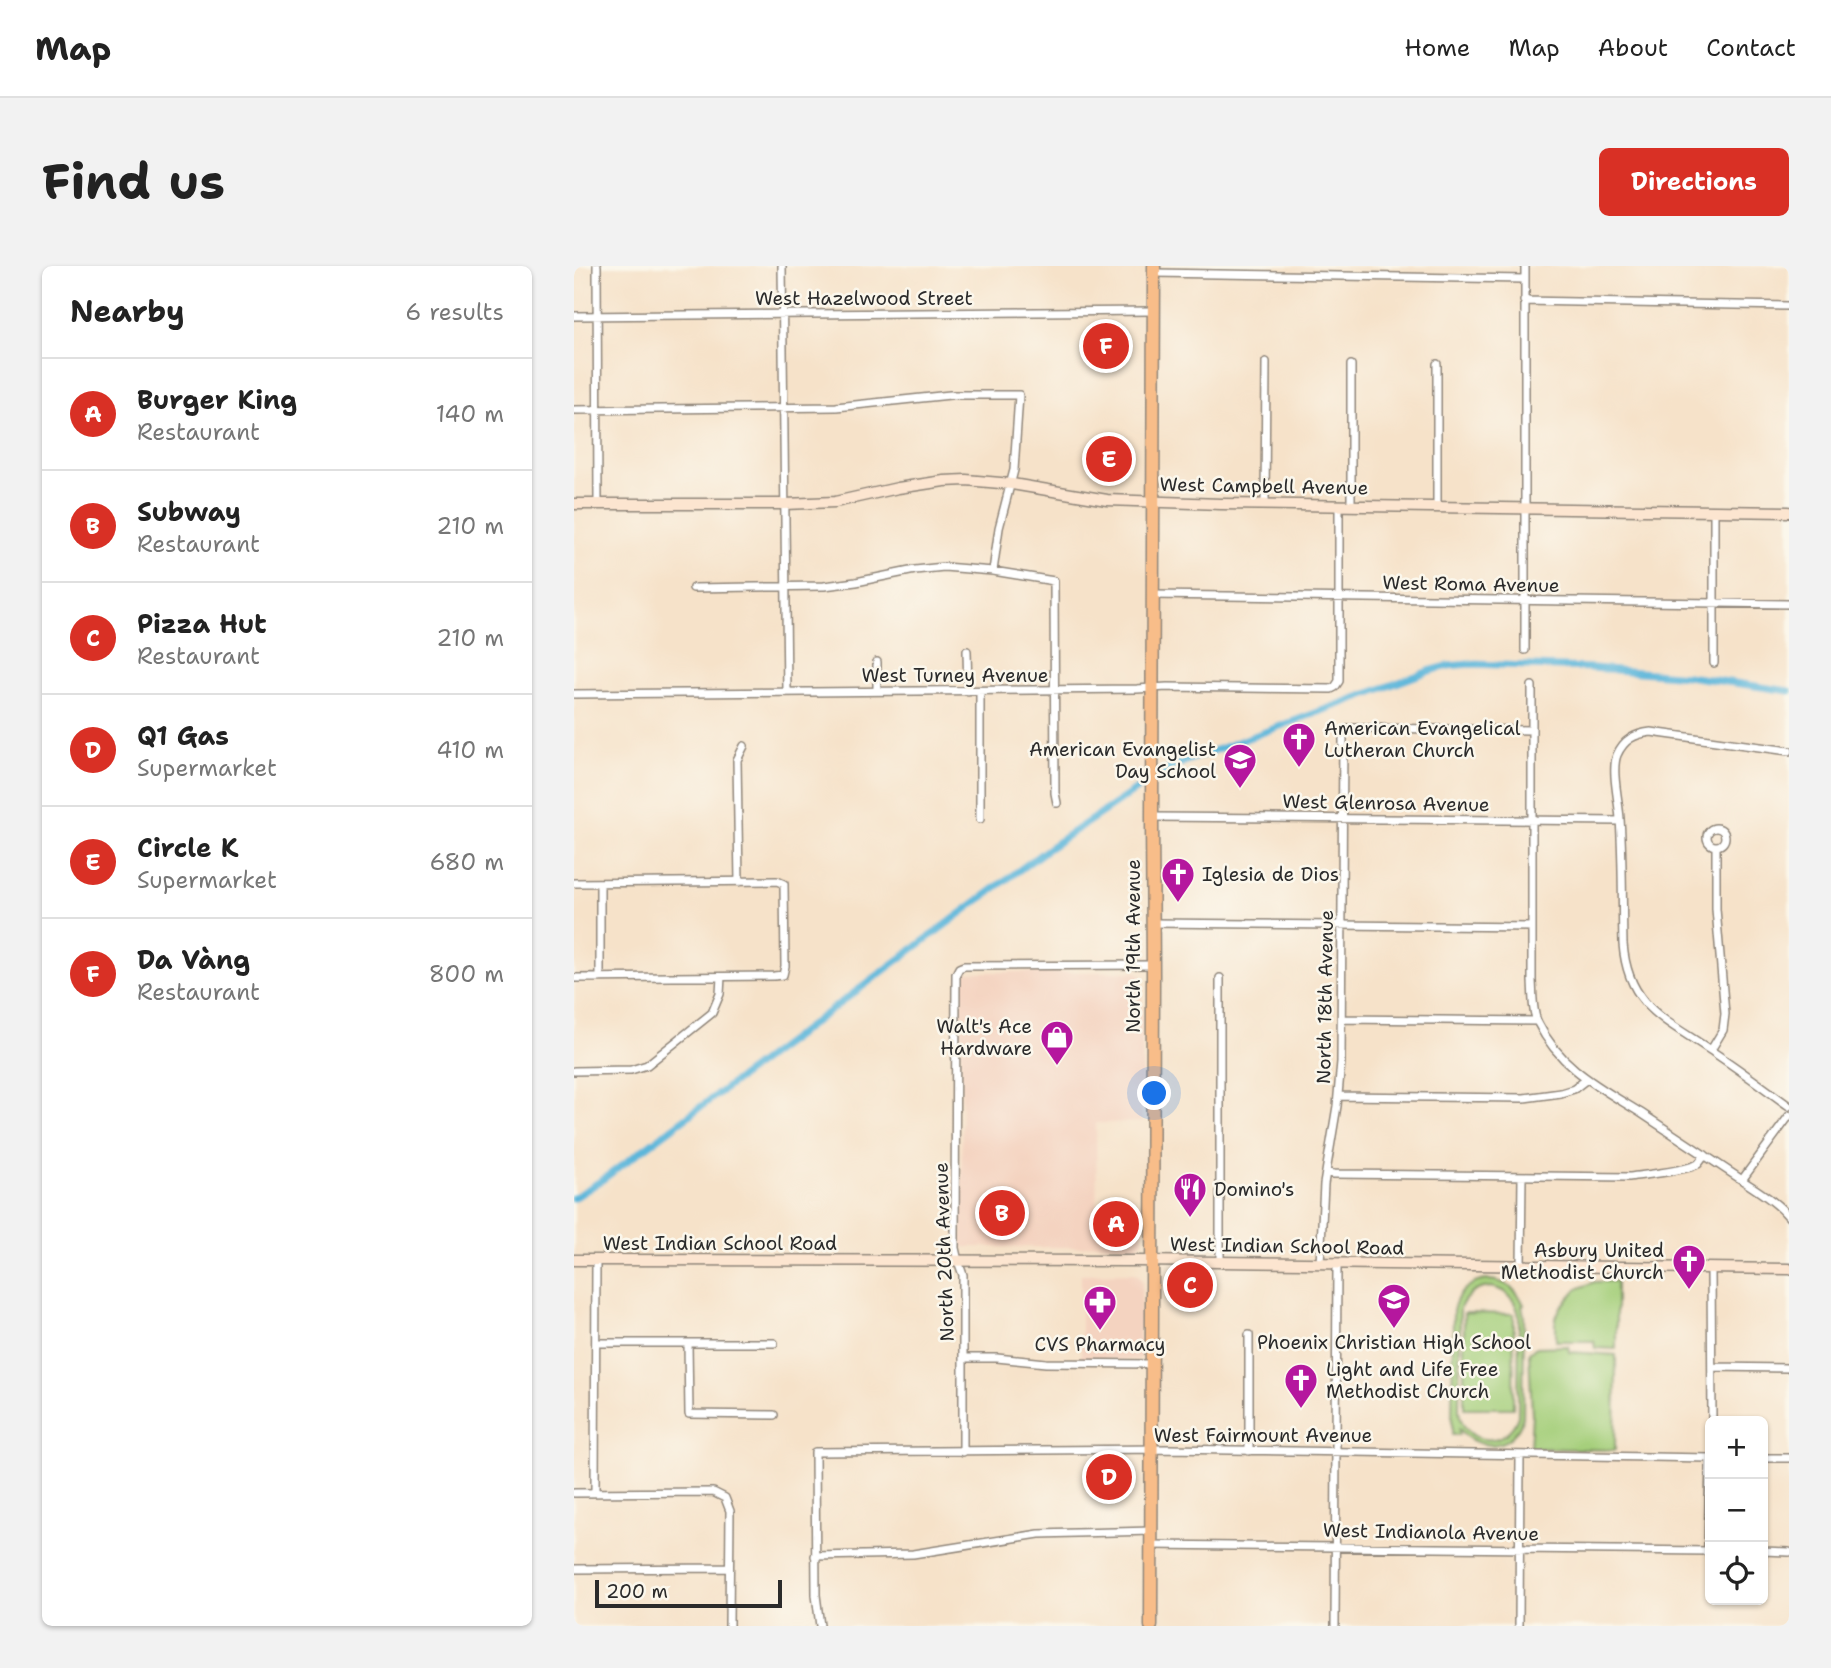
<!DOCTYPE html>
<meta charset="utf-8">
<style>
:root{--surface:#fff;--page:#f2f2f2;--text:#222;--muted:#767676;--line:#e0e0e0;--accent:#d93025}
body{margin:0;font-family:"Shantell Sans",sans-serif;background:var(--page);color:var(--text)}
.controls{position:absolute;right:21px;bottom:21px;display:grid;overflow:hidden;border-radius:10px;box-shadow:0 2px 5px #0004}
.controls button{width:63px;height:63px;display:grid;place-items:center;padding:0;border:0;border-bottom:2px solid var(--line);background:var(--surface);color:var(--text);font:35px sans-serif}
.scale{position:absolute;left:21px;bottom:18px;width:187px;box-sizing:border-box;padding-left:7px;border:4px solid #2b2b2b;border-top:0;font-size:19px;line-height:24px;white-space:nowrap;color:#2b2b2b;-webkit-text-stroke:5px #fbf7ec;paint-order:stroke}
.you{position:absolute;left:581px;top:828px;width:24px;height:24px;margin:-18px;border:5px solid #fff;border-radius:50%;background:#1a73e8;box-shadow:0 0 0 10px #1a73e833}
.badge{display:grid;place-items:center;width:46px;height:46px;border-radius:50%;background:var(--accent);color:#fff;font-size:23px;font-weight:700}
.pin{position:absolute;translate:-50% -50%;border:4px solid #fff;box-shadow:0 2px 7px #0006}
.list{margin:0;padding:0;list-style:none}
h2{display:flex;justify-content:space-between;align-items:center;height:91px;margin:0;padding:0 28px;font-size:30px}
h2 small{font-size:23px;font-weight:400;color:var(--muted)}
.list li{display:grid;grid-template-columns:46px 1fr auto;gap:21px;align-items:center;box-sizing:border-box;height:112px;padding:0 28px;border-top:2px solid var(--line)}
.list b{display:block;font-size:26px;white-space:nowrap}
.list p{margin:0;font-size:23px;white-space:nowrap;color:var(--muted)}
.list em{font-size:23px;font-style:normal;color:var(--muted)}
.icon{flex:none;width:38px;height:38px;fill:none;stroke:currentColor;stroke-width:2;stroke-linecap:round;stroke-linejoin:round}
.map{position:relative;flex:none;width:1215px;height:1360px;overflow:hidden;border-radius:10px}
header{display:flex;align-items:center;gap:42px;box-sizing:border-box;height:98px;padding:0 35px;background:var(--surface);border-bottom:2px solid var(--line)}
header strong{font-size:33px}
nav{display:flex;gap:38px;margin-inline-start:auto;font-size:24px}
.intro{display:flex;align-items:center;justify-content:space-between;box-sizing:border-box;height:168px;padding:0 42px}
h1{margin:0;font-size:49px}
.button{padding:18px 32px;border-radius:10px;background:var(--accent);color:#fff;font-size:24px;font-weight:700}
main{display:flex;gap:42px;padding:0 42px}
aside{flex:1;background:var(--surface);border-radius:10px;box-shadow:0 2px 5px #0004}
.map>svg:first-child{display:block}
.built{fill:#f4d3c0}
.pitch{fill:#a6cf7b;stroke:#687d53;stroke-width:2;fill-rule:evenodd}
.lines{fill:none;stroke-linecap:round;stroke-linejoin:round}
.canal{stroke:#5cb6da;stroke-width:7}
.street-casing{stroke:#90867a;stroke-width:10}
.secondary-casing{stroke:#90867a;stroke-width:13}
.primary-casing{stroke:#90867a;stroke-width:15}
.street{stroke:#fff;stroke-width:7}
.secondary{stroke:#fce5d0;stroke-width:10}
.primary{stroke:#f8bd89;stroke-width:12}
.labels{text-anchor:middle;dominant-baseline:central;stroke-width:5;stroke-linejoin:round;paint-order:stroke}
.street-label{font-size:19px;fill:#2b2b2b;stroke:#fbf7ec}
.poi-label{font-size:19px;fill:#2b2b2b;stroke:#fbf7ec;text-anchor:start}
</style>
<header>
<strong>Map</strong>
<nav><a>Home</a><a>Map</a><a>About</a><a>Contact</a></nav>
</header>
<div class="intro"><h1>Find us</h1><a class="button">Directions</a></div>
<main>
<aside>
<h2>Nearby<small>6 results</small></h2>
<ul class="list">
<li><span class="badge">A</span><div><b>Burger King</b><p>Restaurant</p></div><em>140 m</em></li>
<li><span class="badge">B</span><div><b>Subway</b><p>Restaurant</p></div><em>210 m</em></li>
<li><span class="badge">C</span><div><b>Pizza Hut</b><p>Restaurant</p></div><em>210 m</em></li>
<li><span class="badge">D</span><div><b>Q1 Gas</b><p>Supermarket</p></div><em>410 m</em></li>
<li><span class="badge">E</span><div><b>Circle K</b><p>Supermarket</p></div><em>680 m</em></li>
<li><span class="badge">F</span><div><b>Da Vàng</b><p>Restaurant</p></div><em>800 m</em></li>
</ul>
</aside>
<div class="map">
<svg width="1215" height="1360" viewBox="0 0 1215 1360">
<rect width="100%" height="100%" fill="#fbf7ec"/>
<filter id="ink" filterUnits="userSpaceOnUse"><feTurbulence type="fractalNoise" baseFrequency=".0143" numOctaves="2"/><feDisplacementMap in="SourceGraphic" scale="14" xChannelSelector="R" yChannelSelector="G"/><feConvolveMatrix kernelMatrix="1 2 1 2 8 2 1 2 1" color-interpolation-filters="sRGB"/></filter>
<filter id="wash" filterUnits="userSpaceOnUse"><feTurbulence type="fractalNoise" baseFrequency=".00686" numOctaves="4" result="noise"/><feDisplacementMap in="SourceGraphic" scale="28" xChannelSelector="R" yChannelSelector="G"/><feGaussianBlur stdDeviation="1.57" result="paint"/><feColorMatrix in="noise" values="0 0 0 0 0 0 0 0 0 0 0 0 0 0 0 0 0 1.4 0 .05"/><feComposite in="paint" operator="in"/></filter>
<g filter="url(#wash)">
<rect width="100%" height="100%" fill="#f6e2c9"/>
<path class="built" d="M392 706H562L568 709V856L522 857 523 948 569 947V974L563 981 521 978 508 981H388L387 711Z
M560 1007 564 1009 568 1015 565 1070 568 1091 563 1094 507 1093V1008Z"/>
<path class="pitch" d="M915 1014C932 1015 943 1023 950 1039L948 1040 950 1050 949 1151C940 1183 906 1188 885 1163V1169H878L879 1045C883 1026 896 1015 915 1014ZM917 1021C933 1024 942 1033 945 1050L944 1150C933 1184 888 1180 885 1144L886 1042C892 1029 902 1022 917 1021Z
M1042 1015V1083L1021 1082 1020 1075H982V1052L986 1042 1003 1023 1020 1016Z
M890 1047 940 1048 939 1142H890Z
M994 1080 995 1086 1042 1089 1041 1184 956 1182 958 1148 955 1086 963 1081Z"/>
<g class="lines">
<path class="canal" d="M0 932 28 914 475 582 569 519 595 503 612 495 855 405 874 400 896 398 1019 402 1113 410 1215 425"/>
</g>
</g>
<g filter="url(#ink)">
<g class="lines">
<defs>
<path id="street" d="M23 0 24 238
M208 0 213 426
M951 0V384
M580 7 951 13
M950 35 1215 40
M0 50 580 45
M0 144 262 141 376 129H445L440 204 425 262 419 305
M691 238 692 96
M777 239V99
M863 240V98
M1140 245V397
M119 322 250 320 282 316 341 304 370 301 419 305 480 315 481 527 483 537
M579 329 1215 338
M393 385 394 425
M303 396V425
M958 420V715C959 728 958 746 964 757 986 802 1027 822 1067 847 1100 869 1132 890 1165 912 1182 924 1202 935 1215 951
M406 425V553
M0 428 563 423 593 421 757 423 761 421 765 415V239
M1215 485 1077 466C1061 468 1050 473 1043 489 1037 504 1045 536 1046 553 1049 595 1048 637 1049 678 1054 742 1093 754 1139 786 1165 803 1190 822 1215 840
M578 551 1046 555
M1133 571a9 9 0 1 1 18 0a9 9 0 1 1-18 0Z
M165 616 163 494 170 480
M0 617 203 615 210 618 211 700 209 709 200 710 0 712
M578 657 958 661
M26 712V617
M768 753 963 755
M1137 784 1149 764 1151 748 1142 643V580
M0 805 57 804 73 799 138 747 146 728 147 711
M764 830 950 832 987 827 1000 823 1013 813
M752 907 760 908 1055 911C1070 909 1112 905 1124 898 1125 897 1130 890 1131 889
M1168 914 1215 850
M646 997V712
M746 998 750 918 763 840 767 796 769 470 771 464 778 462 958 464
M947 1000 948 910
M1137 1003 1138 1155
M675 1069V1185
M22 1077H200
M114 1077 115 1148 200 1149
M389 1092H423L472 1097 578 1098
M1138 1101 1215 1102
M389 1186V1009L384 995 381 982 382 708 385 702 390 700 579 699
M1189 1192H1215
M0 1227 139 1226 151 1232 156 1245 155 1360
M21 1227 22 994
M577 1279 1136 1285
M1134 1285 1136 1195
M1189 1285 1215 1286
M241 1290 339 1288 465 1268 578 1265
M0 1303 155 1302
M246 1360 242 1329 241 1186 593 1183 1136 1192
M761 1360 763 998
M945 1360 946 1189"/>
<path id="secondary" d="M0 238H211L261 236 324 222 370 215 392 214 438 218 533 234 647 238 1215 246
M0 994 564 995 1215 1003"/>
<path id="primary" d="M577 1360 579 709 578 551 580 0"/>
</defs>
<use href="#street" class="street-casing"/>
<use href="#secondary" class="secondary-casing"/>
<use href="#primary" class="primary-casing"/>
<use href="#street" class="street"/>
<use href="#secondary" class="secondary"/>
<use href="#primary" class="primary"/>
</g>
</g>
<defs>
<symbol id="church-pin" viewBox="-11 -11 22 30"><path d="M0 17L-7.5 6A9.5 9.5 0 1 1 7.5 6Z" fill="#b5179e" stroke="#fbf7ec"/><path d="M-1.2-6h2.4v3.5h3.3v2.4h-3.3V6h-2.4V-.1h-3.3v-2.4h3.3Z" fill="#fff"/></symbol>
<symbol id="school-pin" viewBox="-11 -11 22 30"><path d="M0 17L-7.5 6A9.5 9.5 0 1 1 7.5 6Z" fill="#b5179e" stroke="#fbf7ec"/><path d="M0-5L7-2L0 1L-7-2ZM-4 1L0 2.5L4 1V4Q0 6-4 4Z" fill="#fff"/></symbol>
<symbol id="shop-pin" viewBox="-11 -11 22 30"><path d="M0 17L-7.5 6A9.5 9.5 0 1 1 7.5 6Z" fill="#b5179e" stroke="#fbf7ec"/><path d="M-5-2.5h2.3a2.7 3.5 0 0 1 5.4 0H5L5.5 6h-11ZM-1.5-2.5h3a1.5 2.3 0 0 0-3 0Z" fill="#fff"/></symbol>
<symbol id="restaurant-pin" viewBox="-11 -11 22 30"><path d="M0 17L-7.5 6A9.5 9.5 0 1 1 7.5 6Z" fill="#b5179e" stroke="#fbf7ec"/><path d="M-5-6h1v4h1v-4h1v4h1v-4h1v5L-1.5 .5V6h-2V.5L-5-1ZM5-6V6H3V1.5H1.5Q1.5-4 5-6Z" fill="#fff"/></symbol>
<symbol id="pharmacy-pin" viewBox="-11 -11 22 30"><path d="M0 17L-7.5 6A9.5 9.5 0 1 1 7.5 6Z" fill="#b5179e" stroke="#fbf7ec"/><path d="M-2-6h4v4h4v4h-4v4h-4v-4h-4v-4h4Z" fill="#fff"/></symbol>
</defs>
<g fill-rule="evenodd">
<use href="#church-pin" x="706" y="454" width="38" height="52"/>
<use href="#school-pin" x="647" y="475" width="38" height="52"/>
<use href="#church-pin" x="585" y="589" width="38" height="52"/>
<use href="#shop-pin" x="464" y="752" width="38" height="52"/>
<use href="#restaurant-pin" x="597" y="904" width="38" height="52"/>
<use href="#church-pin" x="1096" y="976" width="38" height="52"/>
<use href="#school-pin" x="801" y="1015" width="38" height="52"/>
<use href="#pharmacy-pin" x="507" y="1017" width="38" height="52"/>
<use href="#church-pin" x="708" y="1095" width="38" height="52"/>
</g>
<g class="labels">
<g class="street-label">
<text x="290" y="32">West Hazelwood Street</text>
<text transform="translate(690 220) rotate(1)">West Campbell Avenue</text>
<text transform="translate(897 318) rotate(1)">West Roma Avenue</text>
<text x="381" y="409">West Turney Avenue</text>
<text transform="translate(812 537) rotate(1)">West Glenrosa Avenue</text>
<text transform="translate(559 680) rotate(-90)">North 19th Avenue</text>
<text transform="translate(751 731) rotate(-89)">North 18th Avenue</text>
<text x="146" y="977">West Indian School Road</text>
<text transform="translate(713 980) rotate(1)">West Indian School Road</text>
<text transform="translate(370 986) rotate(-92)">North 20th Avenue</text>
<text x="689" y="1169">West Fairmount Avenue</text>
<text transform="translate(857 1266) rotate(1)">West Indianola Avenue</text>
</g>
<g class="poi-label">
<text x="750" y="462">American Evangelical<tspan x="750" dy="22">Lutheran Church</tspan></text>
<text x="642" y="483" text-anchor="end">American Evangelist<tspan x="642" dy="22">Day School</tspan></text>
<text x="628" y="608">Iglesia de Dios</text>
<text x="458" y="760" text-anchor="end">Walt's Ace<tspan x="458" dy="22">Hardware</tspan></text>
<text x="640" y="923">Domino's</text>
<text x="1090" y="984" text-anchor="end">Asbury United<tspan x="1090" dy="22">Methodist Church</tspan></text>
<text x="820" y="1076" text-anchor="middle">Phoenix Christian High School</text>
<text x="526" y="1078" text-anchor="middle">CVS Pharmacy</text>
<text x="752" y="1103">Light and Life Free<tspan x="752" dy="22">Methodist Church</tspan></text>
</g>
</g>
</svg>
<div class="controls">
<button>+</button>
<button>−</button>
<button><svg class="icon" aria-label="locate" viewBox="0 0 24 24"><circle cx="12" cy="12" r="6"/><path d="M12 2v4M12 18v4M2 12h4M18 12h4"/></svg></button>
</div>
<div class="scale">200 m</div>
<div class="you"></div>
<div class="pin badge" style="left:542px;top:958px">A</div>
<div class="pin badge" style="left:428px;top:947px">B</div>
<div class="pin badge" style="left:616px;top:1019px">C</div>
<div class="pin badge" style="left:535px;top:1211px">D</div>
<div class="pin badge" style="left:535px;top:193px">E</div>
<div class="pin badge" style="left:532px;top:80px">F</div>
</div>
</main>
